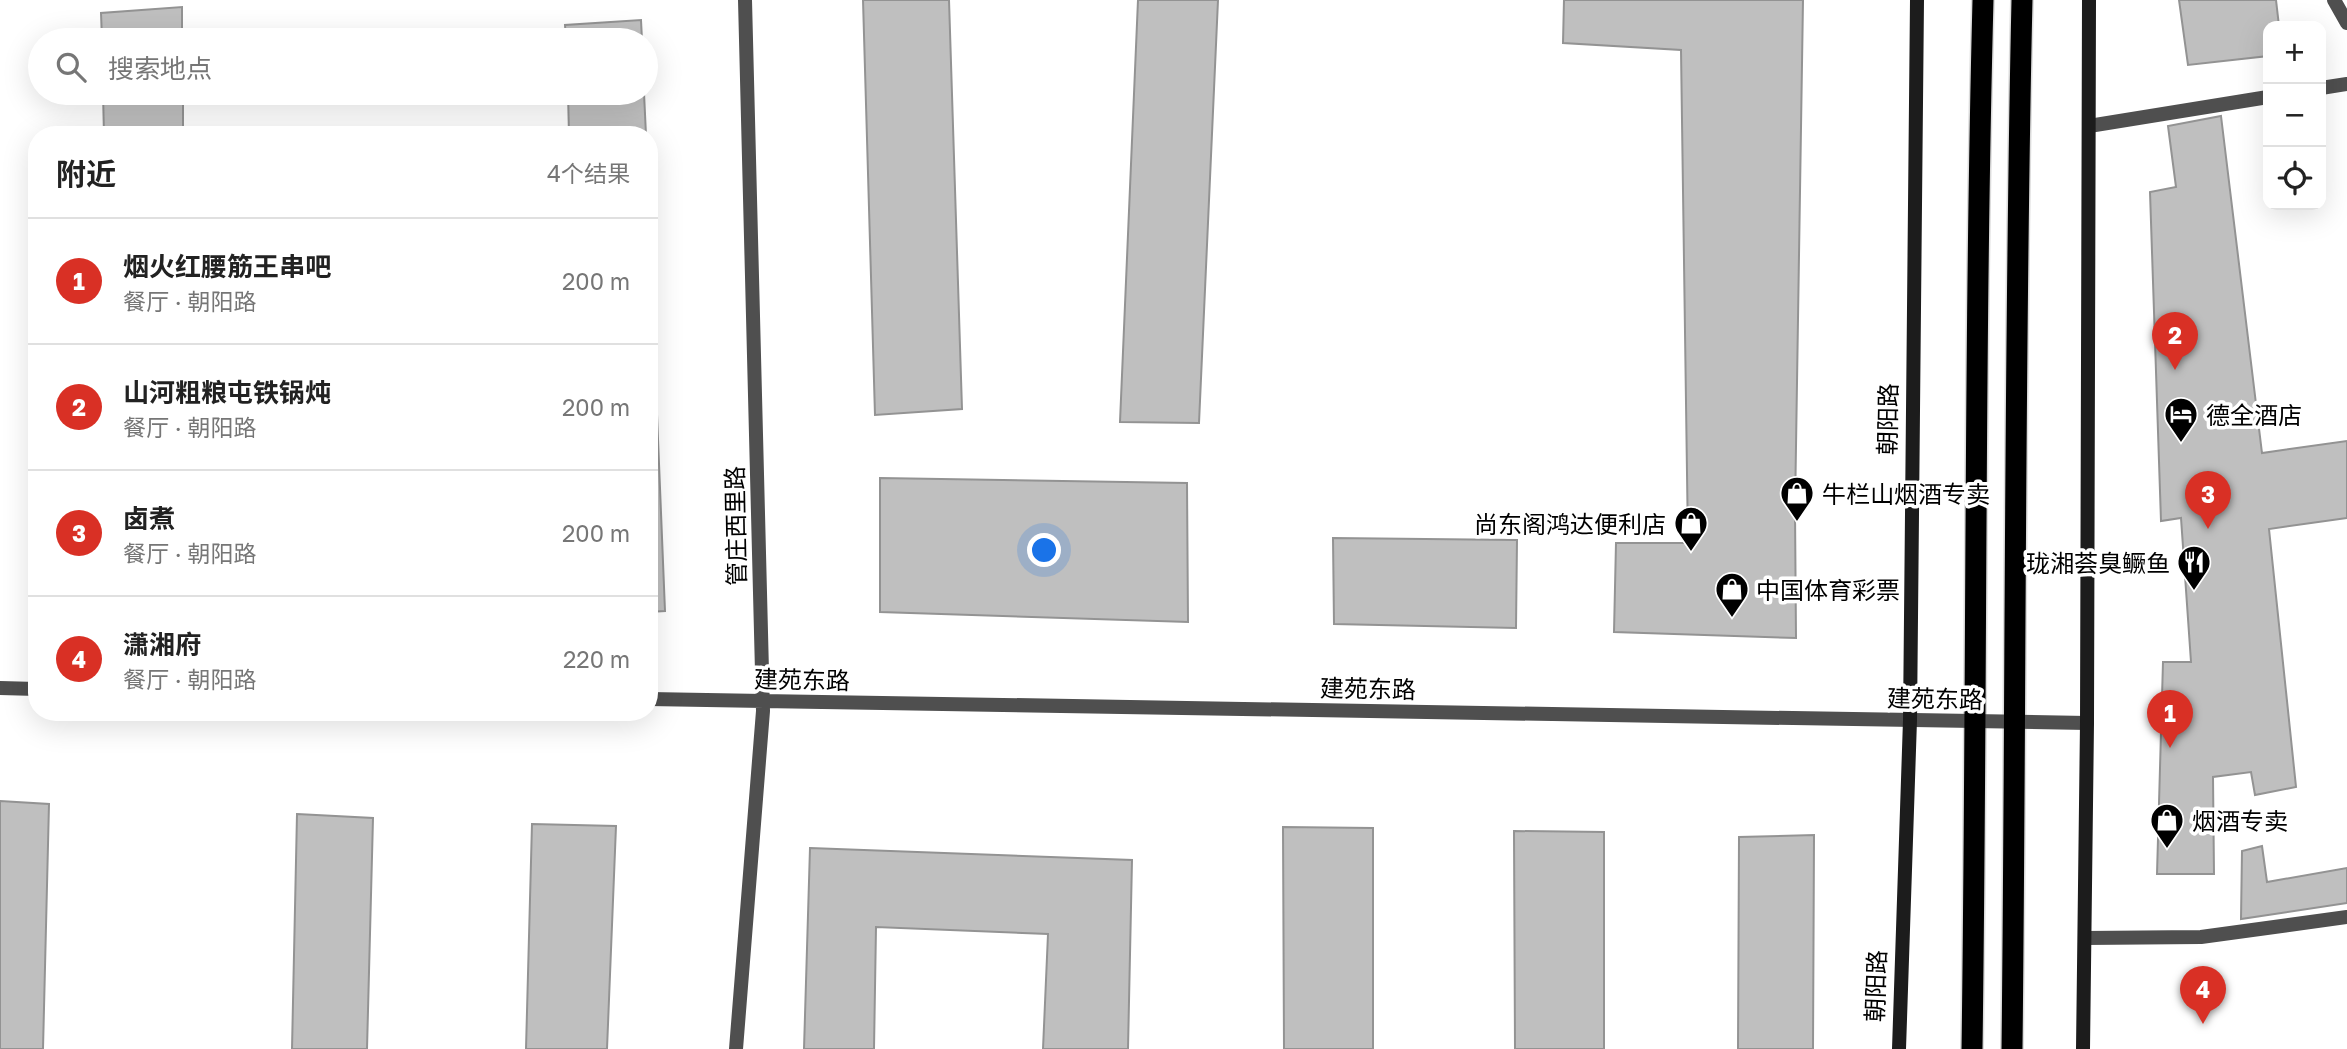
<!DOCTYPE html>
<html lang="zh">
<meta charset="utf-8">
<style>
:root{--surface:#fff;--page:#f2f2f2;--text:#222;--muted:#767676;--line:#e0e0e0;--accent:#d93025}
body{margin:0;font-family:"Golos Text","Noto Sans SC",sans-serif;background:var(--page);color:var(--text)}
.controls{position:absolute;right:21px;top:21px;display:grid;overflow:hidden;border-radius:14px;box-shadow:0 7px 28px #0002}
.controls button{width:63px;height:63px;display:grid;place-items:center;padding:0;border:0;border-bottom:2px solid var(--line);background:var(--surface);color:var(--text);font:35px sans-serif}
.you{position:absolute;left:1045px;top:551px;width:24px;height:24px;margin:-18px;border:5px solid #fff;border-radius:50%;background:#1a73e8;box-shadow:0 0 0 10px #1a73e833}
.badge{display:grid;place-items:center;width:46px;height:46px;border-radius:50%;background:var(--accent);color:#fff;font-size:23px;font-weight:700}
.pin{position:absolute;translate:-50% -58px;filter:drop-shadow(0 2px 4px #0008)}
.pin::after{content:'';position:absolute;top:37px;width:24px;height:21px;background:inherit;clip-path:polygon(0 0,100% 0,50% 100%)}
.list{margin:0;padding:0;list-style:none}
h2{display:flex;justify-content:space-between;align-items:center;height:91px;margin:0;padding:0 28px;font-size:30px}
h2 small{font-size:23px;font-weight:400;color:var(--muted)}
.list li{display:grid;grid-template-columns:46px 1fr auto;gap:21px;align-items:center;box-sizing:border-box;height:126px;padding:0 28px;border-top:2px solid var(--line)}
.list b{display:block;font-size:26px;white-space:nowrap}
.list p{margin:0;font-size:23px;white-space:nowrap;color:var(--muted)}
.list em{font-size:23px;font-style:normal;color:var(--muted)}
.icon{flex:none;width:38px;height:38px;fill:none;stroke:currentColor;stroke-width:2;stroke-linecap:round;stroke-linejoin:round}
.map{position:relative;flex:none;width:2347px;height:1049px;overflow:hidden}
.search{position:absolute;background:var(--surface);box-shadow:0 7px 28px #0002;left:28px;top:28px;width:630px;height:77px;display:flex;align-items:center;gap:18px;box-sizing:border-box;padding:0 24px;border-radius:38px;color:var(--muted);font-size:26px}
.panel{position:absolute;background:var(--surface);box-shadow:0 7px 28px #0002;left:28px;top:126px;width:630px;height:595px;border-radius:28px}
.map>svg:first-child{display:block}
.building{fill:#bfbfbf;stroke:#939393;stroke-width:2}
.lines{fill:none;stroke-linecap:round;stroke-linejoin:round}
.highway-casing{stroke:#dbdbdb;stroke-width:24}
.street{stroke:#4f4f4f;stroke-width:14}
.secondary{stroke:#1c1c1c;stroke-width:14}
.highway{stroke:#000;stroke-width:21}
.labels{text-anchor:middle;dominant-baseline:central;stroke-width:7;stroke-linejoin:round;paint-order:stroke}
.poi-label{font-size:24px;fill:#000;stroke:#fff;text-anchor:start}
.street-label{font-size:24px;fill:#000;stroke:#fff}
</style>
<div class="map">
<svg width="2347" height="1049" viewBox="0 0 2347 1049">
<rect width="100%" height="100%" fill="#fff"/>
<path class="building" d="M863 0H949L962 409 875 415Z
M1138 0H1218L1199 423 1120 422Z
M1564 0H1803L1795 510 1796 638 1614 632 1616 543H1688L1681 50 1563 43Z
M2179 0H2276L2279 26H2268V56L2188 65Z
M182 7V40H102L101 13Z
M641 20 642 40H566L565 25Z
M103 93H183V135H104Z
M568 93H644L646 135H569Z
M2221 116 2262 453 2347 441V518L2269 529 2296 787 2255 795 2251 772 2213 777 2214 874H2157L2163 662H2191L2181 518 2161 521 2150 192 2176 187 2168 126Z
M649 218 665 611 649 612Z
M880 478 1187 483 1188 622 880 612Z
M1333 538 1517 540 1516 628 1334 624Z
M0 801 49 804 43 1049H0Z
M297 814 373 818 367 1049H292Z
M532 824 616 826 607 1049H526Z
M1283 827 1373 828V1049H1284Z
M1514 831 1604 832V1049H1515Z
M1814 835 1813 1049H1738L1739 837Z
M2262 846 2267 882 2347 868V903L2241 919 2242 851Z
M810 848 1132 860 1128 1049H1043L1048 934 876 927 874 1049H804Z"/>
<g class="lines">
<defs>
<path id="highway" d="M1972 1049C1977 699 1974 350 1983 0
M2012 1049C2016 699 2014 350 2022 0"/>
</defs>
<use href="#highway" class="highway-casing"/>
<path class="street" d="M2334 0 2347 23
M2321 88 2347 84
M2089 126 2268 97
M0 688 37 689
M649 699 2087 723
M2085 938 2201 937 2347 917
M736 1049 763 711 745 0"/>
<path class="secondary" d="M1899 1049 1910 720 1917 0
M2083 1049 2087 723 2089 0"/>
<use href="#highway" class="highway"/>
</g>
<defs>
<symbol id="hotel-pin" viewBox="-11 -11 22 30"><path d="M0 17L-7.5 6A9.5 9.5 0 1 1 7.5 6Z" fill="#000" stroke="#fff"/><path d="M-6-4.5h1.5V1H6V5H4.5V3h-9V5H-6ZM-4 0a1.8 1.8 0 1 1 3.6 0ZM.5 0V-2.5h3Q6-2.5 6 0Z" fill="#fff"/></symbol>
<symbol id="shop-pin" viewBox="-11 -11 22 30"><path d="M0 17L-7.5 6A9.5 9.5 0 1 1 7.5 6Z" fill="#000" stroke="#fff"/><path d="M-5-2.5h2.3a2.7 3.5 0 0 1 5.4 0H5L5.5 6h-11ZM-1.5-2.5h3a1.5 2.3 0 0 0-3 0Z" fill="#fff"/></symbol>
<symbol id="restaurant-pin" viewBox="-11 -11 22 30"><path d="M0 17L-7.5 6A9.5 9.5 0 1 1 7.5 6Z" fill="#000" stroke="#fff"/><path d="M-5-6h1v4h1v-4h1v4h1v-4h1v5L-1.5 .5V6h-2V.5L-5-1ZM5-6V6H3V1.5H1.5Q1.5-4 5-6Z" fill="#fff"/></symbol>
</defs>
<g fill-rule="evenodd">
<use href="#hotel-pin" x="2162" y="395" width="38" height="52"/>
<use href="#shop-pin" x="1778" y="474" width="38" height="52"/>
<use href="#shop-pin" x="1672" y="504" width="38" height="52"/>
<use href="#restaurant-pin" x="2175" y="543" width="38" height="52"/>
<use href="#shop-pin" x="1713" y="570" width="38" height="52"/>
<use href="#shop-pin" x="2148" y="801" width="38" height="52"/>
</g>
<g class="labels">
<g class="poi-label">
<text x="2206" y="414">德全酒店</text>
<text x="1822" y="493">牛栏山烟酒专卖</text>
<text x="1666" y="523" text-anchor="end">尚东阁鸿达便利店</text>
<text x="2170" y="562" text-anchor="end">珑湘荟臭鳜鱼</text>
<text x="1756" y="589">中国体育彩票</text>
<text x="2192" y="820">烟酒专卖</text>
</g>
<g class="street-label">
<text transform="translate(1887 419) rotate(-89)">朝阳路</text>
<text transform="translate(735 526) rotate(-91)">管庄西里路</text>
<text transform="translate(802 679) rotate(1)">建苑东路</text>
<text transform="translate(1368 688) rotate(1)">建苑东路</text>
<text transform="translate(1935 698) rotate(1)">建苑东路</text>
<text transform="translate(1875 986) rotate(-88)">朝阳路</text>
</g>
</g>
</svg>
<div class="controls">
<button>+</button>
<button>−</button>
<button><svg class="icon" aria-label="locate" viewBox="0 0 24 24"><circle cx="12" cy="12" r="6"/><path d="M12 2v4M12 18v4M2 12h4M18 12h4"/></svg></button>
</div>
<div class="you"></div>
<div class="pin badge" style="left:2170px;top:748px">1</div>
<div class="pin badge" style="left:2175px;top:370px">2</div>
<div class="pin badge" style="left:2208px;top:529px">3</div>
<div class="pin badge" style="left:2203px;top:1024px">4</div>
<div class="search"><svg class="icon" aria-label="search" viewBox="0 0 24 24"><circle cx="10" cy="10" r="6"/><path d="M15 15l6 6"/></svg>搜索地点</div>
<section class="panel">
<h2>附近<small>4个结果</small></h2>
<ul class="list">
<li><span class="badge">1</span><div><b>烟火红腰筋王串吧</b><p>餐厅 · 朝阳路</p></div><em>200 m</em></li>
<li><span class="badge">2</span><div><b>山河粗粮屯铁锅炖</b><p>餐厅 · 朝阳路</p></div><em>200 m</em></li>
<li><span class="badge">3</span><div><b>卤煮</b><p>餐厅 · 朝阳路</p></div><em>200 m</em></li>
<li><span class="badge">4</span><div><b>潇湘府</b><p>餐厅 · 朝阳路</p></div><em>220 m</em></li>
</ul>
</section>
</div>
